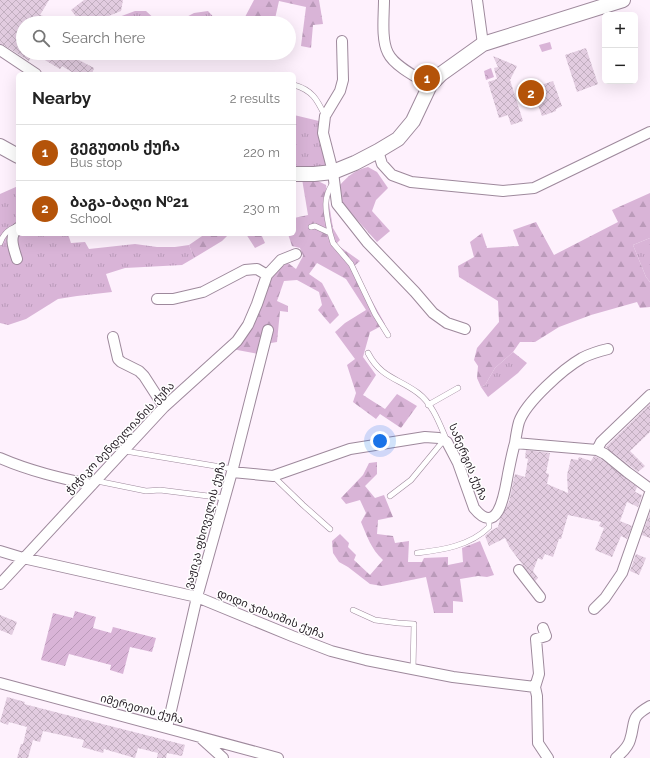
<!DOCTYPE html>
<meta charset="utf-8">
<style>
:root{--surface:#fff;--page:#f2f2f2;--text:#222;--muted:#767676;--line:#e0e0e0;--accent:#b45309}
body{margin:0;font-family:Raleway,"Noto Sans Georgian",sans-serif;background:var(--page);color:var(--text)}
.controls{position:absolute;right:12px;top:12px;display:grid;overflow:hidden;border-radius:6px;box-shadow:0 4px 16px #0002}
.controls button{width:36px;height:36px;display:grid;place-items:center;padding:0;border:0;border-bottom:1px solid var(--line);background:var(--surface);color:var(--text);font:20px sans-serif}
.you{position:absolute;left:380px;top:441px;width:14px;height:14px;margin:-10px;border:3px solid #fff;border-radius:50%;background:#1a73e8;box-shadow:0 0 0 6px #1a73e833}
.badge{display:grid;place-items:center;width:26px;height:26px;border-radius:50%;background:var(--accent);color:#fff;font-size:13px;font-weight:700}
.pin{position:absolute;translate:-50% -50%;border:2px solid #fff;box-shadow:0 1px 4px #0006}
.list{margin:0;padding:0;list-style:none}
h2{display:flex;justify-content:space-between;align-items:center;height:52px;margin:0;padding:0 16px;font-size:17px}
h2 small{font-size:13px;font-weight:400;color:var(--muted)}
.list li{display:grid;grid-template-columns:26px 1fr auto;gap:12px;align-items:center;box-sizing:border-box;height:56px;padding:0 16px;border-top:1px solid var(--line)}
.list b{display:block;font-size:15px;white-space:nowrap}
.list p{margin:0;font-size:13px;white-space:nowrap;color:var(--muted)}
.list em{font-size:13px;font-style:normal;color:var(--muted)}
.icon{flex:none;width:22px;height:22px;fill:none;stroke:currentColor;stroke-width:2;stroke-linecap:round;stroke-linejoin:round}
.map{position:relative;flex:none;width:650px;height:758px;overflow:hidden}
.search{position:absolute;background:var(--surface);box-shadow:0 4px 16px #0002;left:16px;top:16px;width:280px;height:44px;display:flex;align-items:center;gap:10px;box-sizing:border-box;padding:0 14px;border-radius:22px;color:var(--muted);font-size:15px}
.panel{position:absolute;background:var(--surface);box-shadow:0 4px 16px #0002;left:16px;top:72px;width:280px;height:164px;border-radius:6px}
.map>svg:first-child{display:block}
.grass{fill:url(#grass-tufts)}
.forest{fill:url(#forest-firs)}
.park{fill:url(#park-crowns)}
.garden{fill:url(#garden-furrows)}
.building{fill:url(#building-cross-hatch)}
.lines{fill:none;stroke-linecap:round;stroke-linejoin:round}
.lane-casing{stroke:#9e899c;stroke-width:6}
.street-casing{stroke:#9e899c;stroke-width:12}
.secondary-casing{stroke:#9e899c;stroke-width:16}
.lane{stroke:#fff;stroke-width:5}
.street{stroke:#fff;stroke-width:10}
.secondary{stroke:#fff;stroke-width:14}
.labels{text-anchor:middle;dominant-baseline:central;stroke-width:3;stroke-linejoin:round;paint-order:stroke}
.street-label{font-size:11px;fill:#292129;stroke:#fff}
</style>
<div class="map">
<svg width="650" height="758" viewBox="0 0 650 758">
<defs>
<pattern id="grass-tufts" width="24" height="20" patternUnits="userSpaceOnUse"><rect width="24" height="20" fill="#d9b4d7"/><path d="M3 7l-1-3M5 7V3M7 7l1-3M15 17l-1-3M17 17v-4M19 17l1-3" fill="none" stroke="#ba9ab9"/></pattern>
<pattern id="forest-firs" width="22" height="20" patternUnits="userSpaceOnUse"><rect width="22" height="20" fill="#d9b4d7"/><path d="M5 1l3.5 6h-7zM16 11l3.5 6h-7z" fill="#ba9ab9"/></pattern>
<pattern id="park-crowns" width="20" height="18" patternUnits="userSpaceOnUse"><rect width="20" height="18" fill="#d9b4d7"/><path d="M2 6a3 3 0 1 1 6 0M12 15a3 3 0 1 1 6 0" fill="none" stroke="#ba9ab9"/></pattern>
<pattern id="garden-furrows" width="10" height="10" patternUnits="userSpaceOnUse"><rect width="10" height="10" fill="#d9b4d7"/><path d="M-1 1l2-2M0 10L10 0M9 11l2-2" fill="none" stroke="#ba9ab9"/></pattern>
<pattern id="building-cross-hatch" width="8" height="8" patternUnits="userSpaceOnUse"><rect width="8" height="8" fill="#e2cce0"/><path d="M0 0l8 8M0 8l8-8" fill="none" stroke="#c2afc0"/></pattern>
</defs>
<rect width="100%" height="100%" fill="#fef1fd"/>
<path class="grass" d="M135 11H146L159 23H103Z
M208 11 219 23H165L179 21 194 13Z
M294 115 319 121C319 137 321 151 327 166L294 170Z
M18 186V234H68L71 243 85 242 89 249 135 244 157 247H175L189 245 194 258 182 265 125 268 106 274 112 292 77 296 58 299 26 319 8 325 0 323V194Z
M650 238V282L646 277 633 245Z
M513 352 527 363 518 373 488 397 481 387 485 385 495 368Z"/>
<path class="forest" d="M254 0H319L323 24 313 25 311 48 301 46 306 7 279 1 274 23H246L245 17Z
M368 167 377 172 388 188 376 200 372 211 390 231 377 242 341 202 340 185C349 175 355 170 368 167Z
M302 179 318 181 326 185 333 228 340 240 336 244 360 261 353 267 385 324 370 332 363 357 376 375 363 395 385 409 397 394 417 406 401 428 380 414 376 419 353 402 356 393 347 365 355 359 335 332 345 323 366 310 346 279 317 263 309 274 322 283 339 315 330 324 318 310 322 305 319 292 297 280 284 281 277 301 288 306V312L280 311 277 342 271 343 272 330 258 354 232 349 277 269 288 263 296 269 303 256 300 248 292 246 288 234H294V218L308 215Z
M650 193V238L633 245 646 277 650 282V307L640 308 637 302 591 315 559 327 535 342H520L513 352 495 368 485 385 481 387 477 378 478 366 474 360 477 348 499 322 498 301 459 277 458 266 474 257 470 242 482 233 487 248 519 246 513 230 536 222 554 255 618 222 612 210Z
M205 234H229L222 241 194 258 189 245Z
M246 234H261L265 243 255 248Z
M377 462V474L365 486 375 498 384 495 393 517 378 520 377 534 393 536 395 543 409 541 408 562H422L424 558 448 557V565L463 562 462 548 480 541 494 575 487 577 478 576 460 579 463 602 453 601V613H434L426 577 382 586 370 584 348 567 339 562 333 553 332 541 340 534 349 543 348 547 356 555 354 560 370 575 383 560C371 549 367 536 361 522L366 513 360 500 346 504 341 498 363 475 369 463Z"/>
<path class="park" d="M550 42 552 49 542 52 539 45Z
M491 68 494 77 486 80 484 71Z"/>
<path class="garden" d="M75 611 96 617 93 628 111 633 113 627 156 638 152 652 130 647 123 674 110 670 111 665 69 654 65 666 41 660 53 613 73 618Z"/>
<path class="building" d="M0 0H49L40 15 59 21 58 23H23V53H85L77 59 94 68 92 74H75L62 66 60 69 33 53 29 61 4 45 0 44Z
M84 0H123L121 11 111 15 96 23H81L71 10Z
M586 48 598 84 577 92 565 55Z
M493 56 517 66 510 80 523 121 511 125 508 115 499 118 488 82 497 79 494 68 498 67Z
M553 81 562 106 556 109V111L542 116 532 88Z
M650 404V432L630 451 645 466 638 472 606 447Z
M526 450 550 453 546 473 549 474 547 484 568 493 567 475 571 459 578 460 579 457 591 461 594 456H595L601 459 637 487 635 492 642 495 638 507 627 502 620 521 632 526 627 539 621 536 612 557 595 550 604 528 599 526 601 522 568 515 561 539H559L553 557 545 554 542 560 538 558 533 571 538 578 535 581 510 548 505 538 489 546 485 536 492 530 498 527 500 519 509 502 515 474 525 477 528 459 525 458Z
M650 513V538L642 535Z
M636 554 646 558 639 575 630 571Z
M0 615 17 622 12 635 0 630Z
M7 697 25 702 24 704 59 713 185 745 182 756 167 753 166 758H157L158 753 138 748 135 758 104 749 103 753 82 747 84 740 43 731 40 742 33 740 28 758H17L21 744H23L27 727 9 722 8 725 0 722Z"/>
<g class="lines">
<defs>
<path id="lane" d="M294 85C312 90 317 99 325 116
M311 227 315 226 330 233C327 215 321 200 333 183
M330 233 333 243 351 264 375 314 388 335
M0 243C3 235 7 230 15 227
M368 353C381 378 398 378 418 393 433 404 440 425 447 441
M428 405 458 388
M125 451 233 469
M273 476 303 505 330 529
M97 481 146 491 160 490 224 498
M390 496 411 480 444 440
M417 553C442 550 470 546 489 527V517
M353 610 375 620 398 623 414 624 413 669"/>
<path id="street" d="M384 0C384 15 381 40 388 53 394 66 418 78 430 85
M477 0 483 44
M342 41 343 80 340 91 325 116 323 133 333 172 337 204 367 242 415 292 433 313 447 323 465 329
M0 50 36 74
M378 151 382 164 392 175 411 182 503 191 534 188 650 132
M17 259C14 249 8 236 18 228
M157 299H173L203 292 245 270 257 269 267 275
M113 337 118 359 121 362 139 371 144 376 164 407
M515 443C516 436 517 429 519 422 526 402 563 369 582 358 590 354 599 351 608 349
M597 450 601 442 650 395
M0 458C30 471 60 478 92 485
M232 472 273 476 350 449 425 437 439 438 447 442 458 463 474 508C499 539 505 490 508 474 510 464 512 453 515 443L597 450 605 454 627 472 650 489
M0 551 23 558 197 597 292 636 331 651 366 660 453 677 535 687
M519 570 540 597
M0 584 164 407 237 341 248 325 257 304 267 275 281 260 296 254
M594 609 605 598 622 573 650 493
M543 628 546 636 536 639 539 674 535 687 537 696 538 743 548 758
M0 683 278 758
M167 728 197 597 232 472 268 330
M202 739 223 758
M616 758C621 753 628 748 630 740 636 721 629 718 650 706"/>
<path id="secondary" d="M0 146 18 156
M294 174H314L333 172 355 163 378 151 398 139 413 121 430 85 441 74 483 44 623 0"/>
</defs>
<use href="#lane" class="lane-casing"/>
<use href="#street" class="street-casing"/>
<use href="#secondary" class="secondary-casing"/>
<use href="#lane" class="lane"/>
<use href="#street" class="street"/>
<use href="#secondary" class="secondary"/>
</g>
<g class="labels">
<g class="street-label">
<text transform="translate(120 438) rotate(-46)">ჭიჭიკო ბენდელიანის ქუჩა</text>
<text transform="translate(468 462) rotate(67)">სანერგის ქუჩა</text>
<text transform="translate(205 525) rotate(-75)">ვაჟიკა ფხოველის ქუჩა</text>
<text transform="translate(271 614) rotate(22)">დიდი ჯიხაიშის ქუჩა</text>
<text transform="translate(142 709) rotate(15)">იმერეთის ქუჩა</text>
</g>
</g>
</svg>
<div class="controls">
<button>+</button>
<button>−</button>
</div>
<div class="you"></div>
<div class="pin badge" style="left:427px;top:78px">1</div>
<div class="pin badge" style="left:531px;top:93px">2</div>
<div class="search"><svg class="icon" aria-label="search" viewBox="0 0 24 24"><circle cx="10" cy="10" r="6"/><path d="M15 15l6 6"/></svg>Search here</div>
<section class="panel">
<h2>Nearby<small>2 results</small></h2>
<ul class="list">
<li><span class="badge">1</span><div><b>გეგუთის ქუჩა</b><p>Bus stop</p></div><em>220 m</em></li>
<li><span class="badge">2</span><div><b>ბაგა-ბაღი №21</b><p>School</p></div><em>230 m</em></li>
</ul>
</section>
</div>
